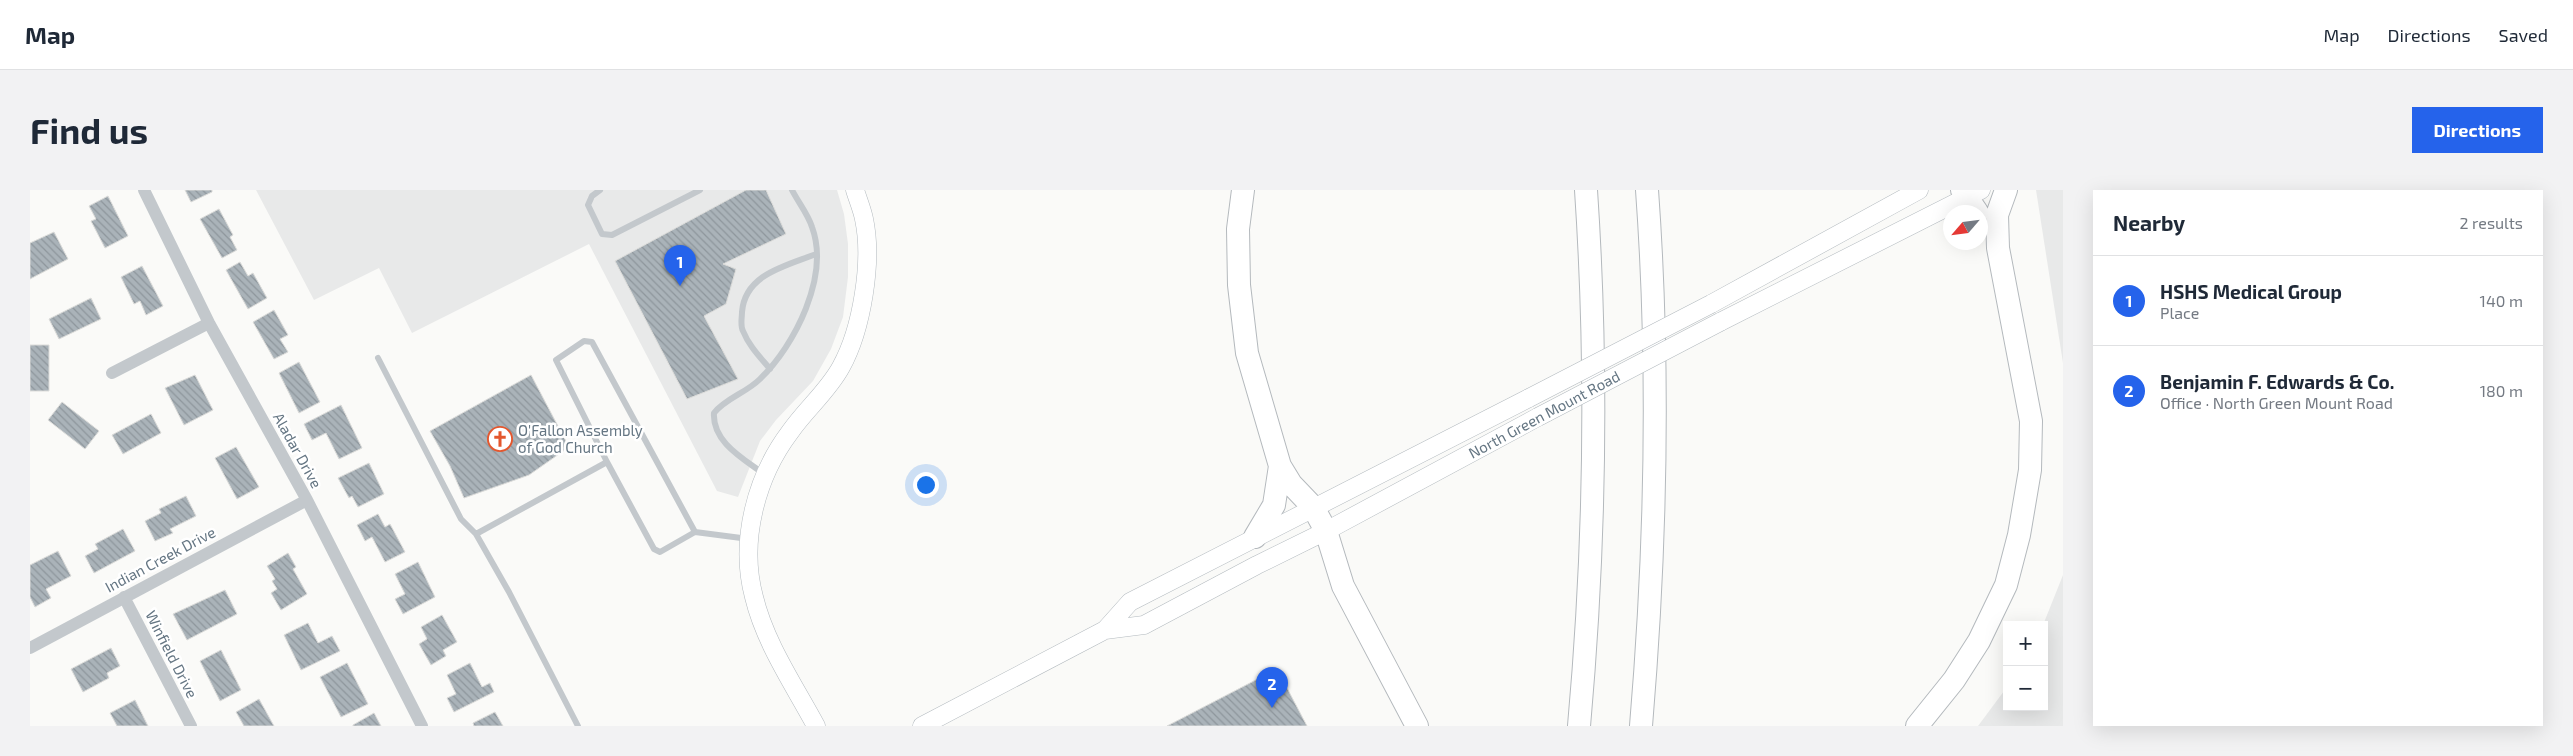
<!DOCTYPE html>
<meta charset="utf-8">
<style>
:root{--surface:#fff;--page:#f2f2f3;--text:#1f2937;--muted:#747a83;--line:#e0e1e3;--accent:#2563eb}
body{margin:0;font-family:"Exo 2",sans-serif;background:var(--page);color:var(--text)}
.controls{position:absolute;right:15px;bottom:15px;display:grid;overflow:hidden;border-radius:0px;box-shadow:0 5px 20px #0002}
.controls button{width:45px;height:45px;display:grid;place-items:center;padding:0;border:0;border-bottom:1px solid var(--line);background:var(--surface);color:var(--text);font:25px sans-serif}
.compass{position:absolute;left:1913px;top:15px;width:45px;height:45px;border-radius:50%;background:var(--surface);box-shadow:0 5px 20px #0002;rotate:242deg}
.you{position:absolute;left:895px;top:294px;width:18px;height:18px;margin:-12px;border:4px solid #fff;border-radius:50%;background:#1a73e8;box-shadow:0 0 0 8px #1a73e833}
.badge{display:grid;place-items:center;width:32px;height:32px;border-radius:50%;background:var(--accent);color:#fff;font-size:16px;font-weight:700}
.pin{position:absolute;translate:-50% -41px;filter:drop-shadow(0 1px 2px #0008)}
.pin::after{content:'';position:absolute;top:26px;width:18px;height:15px;background:inherit;clip-path:polygon(0 0,100% 0,50% 100%)}
.list{margin:0;padding:0;list-style:none}
h2{display:flex;justify-content:space-between;align-items:center;height:65px;margin:0;padding:0 20px;font-size:21px}
h2 small{font-size:16px;font-weight:400;color:var(--muted)}
.list li{display:grid;grid-template-columns:32px 1fr auto;gap:15px;align-items:center;box-sizing:border-box;height:90px;padding:0 20px;border-top:1px solid var(--line)}
.list b{display:block;font-size:19px;white-space:nowrap}
.list p{margin:0;font-size:16px;white-space:nowrap;color:var(--muted)}
.list em{font-size:16px;font-style:normal;color:var(--muted)}
.map{position:relative;flex:none;width:2033px;height:536px;overflow:hidden;border-radius:0px}
header{display:flex;align-items:center;gap:30px;box-sizing:border-box;height:70px;padding:0 25px;background:var(--surface);border-bottom:1px solid var(--line)}
header strong{font-size:24px}
nav{display:flex;gap:28px;margin-inline-start:auto;font-size:18px}
.intro{display:flex;align-items:center;justify-content:space-between;box-sizing:border-box;height:120px;padding:0 30px}
h1{margin:0;font-size:35px}
.button{padding:12px 22px;border-radius:0px;background:var(--accent);color:#fff;font-size:18px;font-weight:700}
main{display:flex;gap:30px;padding:0 30px}
aside{flex:1;background:var(--surface);border-radius:0px;box-shadow:0 5px 20px #0002}
.map>svg:first-child{display:block}
.built{fill:#e8e9e9}
.building{fill:url(#building-back-hatch);stroke:#dcdcda}
.lines{fill:none;stroke-linecap:round;stroke-linejoin:round}
.secondary-casing{stroke:#b3babf;stroke-width:19}
.highway-casing{stroke:#b4b9bd;stroke-width:24}
.lane{stroke:#c3c8cc;stroke-width:6}
.street{stroke:#c3c8cc;stroke-width:12}
.secondary{stroke:#fff;stroke-width:18}
.highway{stroke:#fff;stroke-width:22}
.secondary-bridge-casing{stroke:#b3babf;stroke-width:19;stroke-linecap:butt}
.secondary-bridge{stroke:#fff;stroke-width:18}
.labels{text-anchor:middle;dominant-baseline:central;stroke-width:5;stroke-linejoin:round;paint-order:stroke}
.street-label{font-size:15px;fill:#657683;stroke:#fff}
.poi-label{font-size:15px;fill:#657683;stroke:#fff;text-anchor:start}
</style>
<header>
<strong>Map</strong>
<nav><a>Map</a><a>Directions</a><a>Saved</a></nav>
</header>
<div class="intro"><h1>Find us</h1><a class="button">Directions</a></div>
<main>
<div class="map">
<svg width="2033" height="536" viewBox="0 0 2033 536">
<defs>
<pattern id="building-back-hatch" width="6" height="6" patternUnits="userSpaceOnUse" patternTransform="scale(1.25)"><rect width="6" height="6" fill="#aab3b9"/><path d="M-1 5l2 2M0 0l6 6M5-1l2 2" fill="none" stroke="#8e969c"/></pattern>
</defs>
<rect width="100%" height="100%" fill="#fafaf8"/>
<path class="built" d="M226 0H807L814 24 818 54V87L813 127 801 159 783 191 746 230 730 251 708 307 687 301 559 54 382 143 349 78 284 110Z
M2006 0H2033V173Z
M2033 385V536H1948L1977 497V517H2014L2013 435Z"/>
<path class="building" d="M155 0H182V2L161 12Z
M716 0H736L756 44 693 74 706 79 696 114 674 126 708 189 657 209 585 71Z
M78 6 98 46 75 58 61 31 66 29 59 16Z
M189 19 203 45 200 47 207 60 192 68 170 29Z
M24 42 38 69 0 89V53Z
M210 72 218 86 223 83 237 108 218 119 196 80Z
M112 76 133 116 116 125 110 111 104 114 91 87Z
M61 108 71 129 29 149 19 129Z
M244 120 258 145 250 149 258 162 244 169 223 132Z
M0 155H19V201H0Z
M269 172 290 212 269 223 249 183Z
M165 185 183 220 154 235 135 198Z
M501 185 539 257 499 285 434 308 420 276 400 241Z
M32 212 69 241 55 259 18 230Z
M311 215 332 258 309 269 296 243 282 250 274 234Z
M121 224 131 243 93 264 82 245Z
M206 257 229 297 207 309 185 268Z
M339 273 354 304 328 317 322 306 319 308 308 288Z
M156 306 166 326 140 339 143 343 125 351 115 331 131 323 129 319Z
M348 324 355 337 360 334 375 362 355 372 342 347 335 351 327 335Z
M93 339 105 361 64 383 55 366 68 359 65 354Z
M28 361 41 386 16 399 21 408 5 417 0 407V375Z
M258 363 266 377 263 379 277 404 251 420 241 403 247 399 242 391 245 389 237 376Z
M388 372 405 407 373 424 365 409 375 404 365 384Z
M195 400 207 424 157 450 143 424Z
M412 425 427 452 413 460 416 466 401 475 389 454 397 449 391 437Z
M278 433 288 453 302 446 310 461 271 480 254 445Z
M81 458 90 476 77 483 79 488 53 502 41 479Z
M191 460 211 500 190 511 170 471Z
M317 473 338 514 311 527 290 487Z
M440 473 452 497 460 493 464 502 424 522 417 508 426 504 417 485Z
M1247 479 1277 536H1137Z
M229 509 244 536H214L206 522Z
M105 510 118 536H87L80 523Z
M465 522 473 536H444L443 533Z
M344 523 351 536H323V535Z"/>
<g class="lines">
<defs>
<path id="secondary" d="M1681 114 1889 0
M1690 132 1951 0
M1075 440 1100 412 1499 208
M786 536C764 495 735 453 724 407 709 351 726 287 760 242 776 219 798 201 811 177 832 139 843 71 834 29 832 19 828 10 825 0
M892 536 1075 440 1114 435 1227 375 1296 341 1508 227"/>
<path id="highway" d="M1213 0 1208 39 1209 95 1217 163 1250 276 1261 294 1283 317 1296 341 1313 396 1387 536
M1932 0 1947 22
M1225 347 1244 315 1250 276
M1549 536C1565 358 1568 179 1556 0
M1611 536C1626 358 1630 179 1617 0
M1887 536 1924 490 1949 451 1976 395 1989 345 2000 280 2001 231 1968 58 1967 25 1976 0"/>
</defs>
<use href="#secondary" class="secondary-casing"/>
<use href="#highway" class="highway-casing"/>
<path class="lane" d="M570 0 562 6 558 15 572 44 582 45 670 0
M348 168 431 329 446 344
M740 179C730 167 719 156 713 141 710 136 712 128 712 122 715 84 756 76 786 64
M577 272 526 170 554 151 562 152 665 342
M734 284C714 269 682 252 684 223 696 208 716 203 730 189 765 155 800 86 782 37 778 24 768 12 762 0
M548 536 479 402 446 344 577 272 624 359 630 362 665 342 719 349"/>
<path class="street" d="M114 0 179 133 277 310 392 536
M82 183 179 133
M94 407 161 536
M0 458 277 310"/>
<use href="#secondary" class="secondary"/>
<use href="#highway" class="highway"/>
<defs>
<path id="secondary-bridge" d="M1499 208 1681 114
M1508 227 1690 132"/>
</defs>
<use href="#secondary-bridge" class="secondary-bridge-casing"/>
<use href="#secondary-bridge" class="secondary-bridge"/>
</g>
<defs>
<symbol id="church-ring" viewBox="-11 -11 22 22"><circle r="9.5" fill="#fff" stroke="#e4572e" stroke-width="1.5"/><path d="M-1.2-6h2.4v3.5h3.3v2.4h-3.3V6h-2.4V-.1h-3.3v-2.4h3.3Z" fill="#e4572e"/></symbol>
</defs>
<g fill-rule="evenodd">
<use href="#church-ring" x="456" y="235" width="28" height="28"/>
</g>
<g class="labels">
<g class="street-label">
<text transform="translate(1514 224) rotate(-28)">North Green Mount Road</text>
<text transform="translate(268 260) rotate(61)">Aladar Drive</text>
<text transform="translate(130 369) rotate(-28)">Indian Creek Drive</text>
<text transform="translate(142 464) rotate(63)">Winfield Drive</text>
</g>
<g class="poi-label">
<text x="488" y="240">O'Fallon Assembly<tspan x="488" dy="17">of God Church</tspan></text>
</g>
</g>
</svg>
<div class="controls">
<button>+</button>
<button>−</button>
</div>
<svg class="compass" viewBox="-18 -18 36 36"><path d="M0-13l5 13h-10z" fill="#e53935"/><path d="M0 13l5-13h-10z" fill="#747a83"/></svg>
<div class="you"></div>
<div class="pin badge" style="left:650px;top:96px">1</div>
<div class="pin badge" style="left:1242px;top:518px">2</div>
</div>
<aside>
<h2>Nearby<small>2 results</small></h2>
<ul class="list">
<li><span class="badge">1</span><div><b>HSHS Medical Group</b><p>Place</p></div><em>140 m</em></li>
<li><span class="badge">2</span><div><b>Benjamin F. Edwards &amp; Co.</b><p>Office · North Green Mount Road</p></div><em>180 m</em></li>
</ul>
</aside>
</main>
